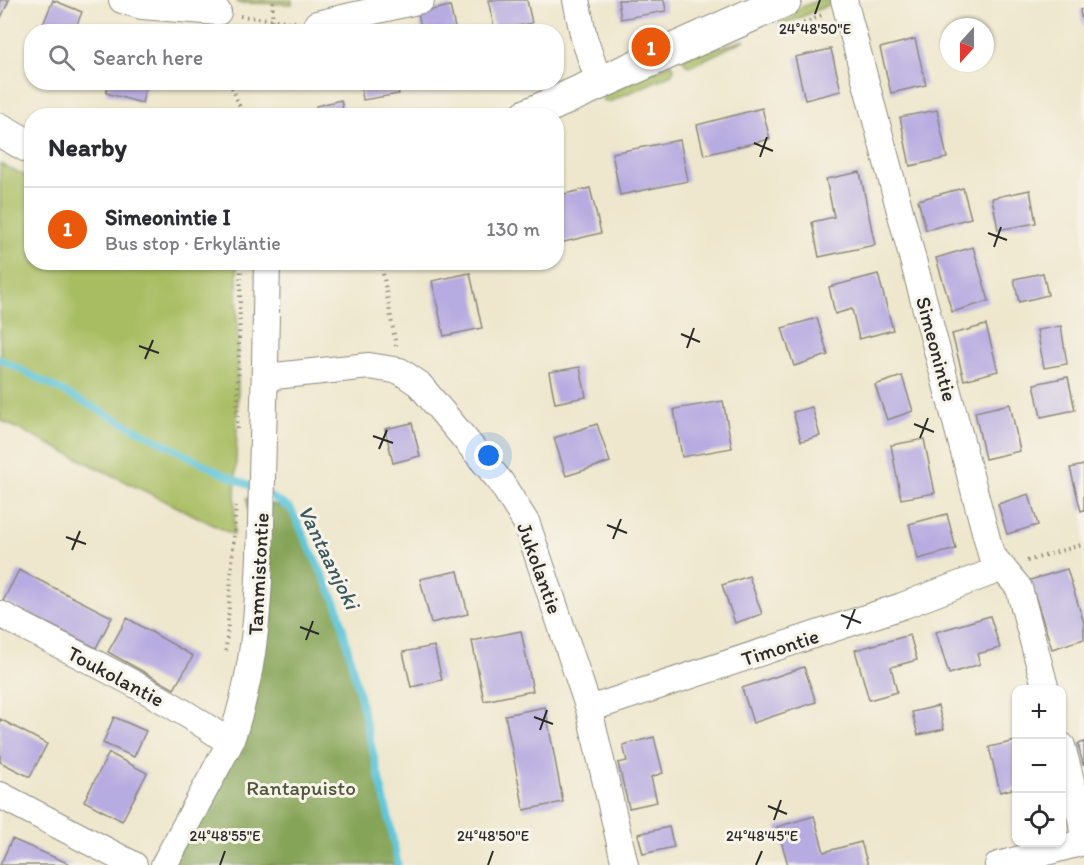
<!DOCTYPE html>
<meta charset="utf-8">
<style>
:root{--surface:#fff;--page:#f2f2f3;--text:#2b2b33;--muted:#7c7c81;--line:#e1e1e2;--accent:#ea580c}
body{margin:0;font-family:Itim,sans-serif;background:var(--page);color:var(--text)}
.controls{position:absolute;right:18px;bottom:18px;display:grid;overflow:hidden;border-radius:12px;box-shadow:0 2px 4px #0004}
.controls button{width:54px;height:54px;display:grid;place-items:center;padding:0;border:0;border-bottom:2px solid var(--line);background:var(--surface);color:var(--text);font:30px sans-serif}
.compass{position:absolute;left:940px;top:18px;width:54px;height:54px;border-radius:50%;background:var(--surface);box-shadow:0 2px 4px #0004;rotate:201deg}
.you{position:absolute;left:489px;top:456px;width:21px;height:21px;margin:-15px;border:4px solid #fff;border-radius:50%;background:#1a73e8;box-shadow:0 0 0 9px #1a73e833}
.badge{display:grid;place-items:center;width:39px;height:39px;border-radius:50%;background:var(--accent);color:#fff;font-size:20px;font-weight:700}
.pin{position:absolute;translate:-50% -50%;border:3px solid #fff;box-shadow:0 2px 6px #0006}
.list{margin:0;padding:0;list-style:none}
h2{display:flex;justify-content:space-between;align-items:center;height:78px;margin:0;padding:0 24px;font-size:26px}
h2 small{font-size:20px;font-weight:400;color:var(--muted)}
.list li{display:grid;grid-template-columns:39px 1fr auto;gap:18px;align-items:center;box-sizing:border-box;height:84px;padding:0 24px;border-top:2px solid var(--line)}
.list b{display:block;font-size:22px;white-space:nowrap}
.list p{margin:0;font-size:20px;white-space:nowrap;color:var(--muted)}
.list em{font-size:20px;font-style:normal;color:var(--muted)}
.icon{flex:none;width:33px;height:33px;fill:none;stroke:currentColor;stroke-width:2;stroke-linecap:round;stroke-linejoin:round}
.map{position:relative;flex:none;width:1084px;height:865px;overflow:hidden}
.search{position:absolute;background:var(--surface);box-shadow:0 2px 4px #0004;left:24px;top:24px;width:540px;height:66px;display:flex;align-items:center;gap:15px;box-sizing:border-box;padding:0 21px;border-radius:24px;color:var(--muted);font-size:22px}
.panel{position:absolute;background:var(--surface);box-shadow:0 2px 4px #0004;left:24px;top:108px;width:540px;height:162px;border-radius:24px}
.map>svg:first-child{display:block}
.green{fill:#a8bd62;stroke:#6a7446;stroke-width:1.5}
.forest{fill:#86a458;stroke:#586842;stroke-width:1.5}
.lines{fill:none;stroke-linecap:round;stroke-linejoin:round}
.stream{stroke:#5ec6da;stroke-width:7}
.building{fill:#b7ace1}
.minor-casing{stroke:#8c897c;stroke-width:28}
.tertiary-casing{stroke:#8c897c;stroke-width:35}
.path{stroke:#8c897c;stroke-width:4;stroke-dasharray:1.5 4.5;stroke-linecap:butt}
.minor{stroke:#fff;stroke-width:26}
.tertiary{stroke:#fff;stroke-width:33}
.ticks{fill:none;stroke:#2b2b2b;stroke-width:2}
.labels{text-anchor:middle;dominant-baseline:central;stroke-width:6;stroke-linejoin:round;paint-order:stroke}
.street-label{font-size:21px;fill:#2b2b2b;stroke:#f7f3e8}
.park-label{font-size:21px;fill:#50573c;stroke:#f7f3e8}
.water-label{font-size:22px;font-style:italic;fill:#3a5a60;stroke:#f7f3e8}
.ticks-label{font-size:15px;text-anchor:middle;fill:#2b2b2b;stroke:#f7f3e8;stroke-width:6;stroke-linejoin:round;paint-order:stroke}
</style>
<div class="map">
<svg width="1084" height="865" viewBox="0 0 1084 865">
<rect width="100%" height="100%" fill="#f7f3e8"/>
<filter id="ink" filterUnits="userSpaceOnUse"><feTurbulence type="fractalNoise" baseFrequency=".0167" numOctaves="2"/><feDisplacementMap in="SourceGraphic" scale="12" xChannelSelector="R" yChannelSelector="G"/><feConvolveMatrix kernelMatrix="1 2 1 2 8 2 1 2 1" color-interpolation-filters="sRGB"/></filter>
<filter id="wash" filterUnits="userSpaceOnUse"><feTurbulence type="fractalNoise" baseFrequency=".008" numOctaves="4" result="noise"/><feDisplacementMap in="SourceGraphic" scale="24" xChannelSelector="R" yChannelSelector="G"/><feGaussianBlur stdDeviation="1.35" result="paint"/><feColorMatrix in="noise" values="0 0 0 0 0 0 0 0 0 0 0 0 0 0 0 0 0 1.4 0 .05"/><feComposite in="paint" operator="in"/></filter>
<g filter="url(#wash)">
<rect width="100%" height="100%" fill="#eee7cd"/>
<path class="green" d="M237 0H292V4L237 3Z
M818 0H830L833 3 780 26V23L802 7Z
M745 40 691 66 686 65 683 59 693 54Z
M672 63 674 69 672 74 609 102 603 100V95Z
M0 164 31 178 32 262 237 263 238 390 234 535 0 420Z"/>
<path class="forest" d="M247 498 291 509 338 607 389 818 398 865H172L242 733 259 589Z"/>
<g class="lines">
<path class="stream" d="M0 359 223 474 257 489
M267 494 291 509 338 607 389 818 398 865"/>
</g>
<g id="blocks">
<path class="building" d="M0 0H9L0 20Z
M53 0 82 12 74 32H40Z
M488 0H527L532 23 495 31Z
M618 0H664L666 11 621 19Z
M450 6 456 32H422L418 13Z
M1084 9V27H1083L1080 10Z
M915 39 926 85 891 93 880 48Z
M831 49 841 91 805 100 795 57Z
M109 82H147L142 103 106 93Z
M360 82H397L399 94 363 100Z
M341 100 344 116H318L316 106Z
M762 108 770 139 704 155 697 125Z
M937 110 947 158 910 166 900 117Z
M680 140 688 181 620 195 612 153Z
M860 172 875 245 819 257 812 222 834 217 826 179Z
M590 188 601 233 556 244V196Z
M963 188 971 218 926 230 918 200Z
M1030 190 1036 223 998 230 992 198Z
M973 247 989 301 952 312 936 258Z
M470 273 482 328 444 336 432 281Z
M1043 273 1048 295 1019 302 1014 279Z
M878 274 893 330 859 339 852 309 835 314 829 287Z
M817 318 828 355 794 366 782 328Z
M986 325 998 371 964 380 952 334Z
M1061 326 1067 364 1044 368 1037 330Z
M580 367 586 397 555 403 549 372Z
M902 376 913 411 887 420 875 385Z
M1068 377 1075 410 1041 417 1034 384Z
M723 401 732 448 682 457 674 409Z
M1010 404 1020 451 985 459 975 412Z
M812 407 820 436 801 441 793 412Z
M412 423 420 456 393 463 385 429Z
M597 424 610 462 566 476 554 438Z
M924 439 935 493 901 499 891 445Z
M1084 465V510L1081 511 1070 468Z
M1029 494 1038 525 1007 534 998 504Z
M947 514 956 549 918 559 909 524Z
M1067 569 1084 623V639L1052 649 1030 580Z
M19 570 112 617 96 648 3 601Z
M458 571 468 614 431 623 420 579Z
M749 576 762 614 735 623 722 585Z
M990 616 1000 648 977 654 980 664 949 674 936 632Z
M127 618 193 656 174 689 108 652Z
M521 631 533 691 484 701 472 641Z
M910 635 917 660 891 667 897 692 869 700 855 650Z
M434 646 442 680 411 687 403 652Z
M804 667 816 702 753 723 742 688Z
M938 706 944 729 918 735 912 712Z
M545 707 563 802 524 810 505 715Z
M114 717 146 731 134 757 103 743Z
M0 719 47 744 30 777 0 762Z
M654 737 663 773 651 777 657 802 629 808 618 763 627 761 623 745Z
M1016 741V788L1000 792 989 747Z
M1084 742V765H1083L1078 744Z
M109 753 147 773 122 821 84 801Z
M814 816 824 852 861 842 868 865H788L777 827Z
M669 827 674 847 643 854 638 834Z
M12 839 72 865H0Z"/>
</g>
</g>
<g filter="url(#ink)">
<use href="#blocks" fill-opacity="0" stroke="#8c897c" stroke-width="1.5"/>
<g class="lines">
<defs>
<path id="minor" d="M122 0 142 6 218 12
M576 0 584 38 599 82
M844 0 991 554 1019 588 1046 690
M317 24 421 0
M265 377 369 366 400 371 419 384 500 481 527 524 589 709 625 865
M0 614C77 655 159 692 230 743
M589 709 902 606 1003 568
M1062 746 1081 819 1084 840
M0 795 134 865
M164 865 230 743C261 657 260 567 262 477 264 405 266 334 267 262
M998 865 1084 842"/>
<path id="tertiary" d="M526 116 785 0
M0 130 32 148"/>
</defs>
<use href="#minor" class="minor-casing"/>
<use href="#tertiary" class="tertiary-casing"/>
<path class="path" d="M240 16 295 22
M272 21 273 0
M798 26 824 14
M230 82 239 105 237 116
M381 262 396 346
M237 429 241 262
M1027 561 1084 544
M226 651 236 503"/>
<use href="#minor" class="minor"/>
<use href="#tertiary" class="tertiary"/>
</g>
</g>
<path class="ticks" d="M815 14 820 0M754 143 773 151M760 157 767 137M988 233 1007 240M994 247 1001 227M681 334 700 342M139 346 159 353M687 348 694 328M145 359 153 340M914 424 934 432M373 436 393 443M920 438 928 418M379 449 387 430M607 525 627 533M66 537 86 544M613 539 621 519M72 550 80 531M841 615 861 623M300 627 319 634M847 629 855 609M306 640 313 621M534 717 553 724M540 730 547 710M768 806 787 814M774 820 781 800M220 865 225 851M488 865 493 851M756 865 762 851"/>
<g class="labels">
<g class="street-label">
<text transform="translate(937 349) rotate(75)">Simeonintie</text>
<text transform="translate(540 568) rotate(70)">Jukolantie</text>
<text transform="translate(258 574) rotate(-87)">Tammistontie</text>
<text transform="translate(780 647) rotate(-18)">Timontie</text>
<text transform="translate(116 676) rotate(28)">Toukolantie</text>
</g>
<g class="park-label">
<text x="301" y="787">Rantapuisto</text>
</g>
<g class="water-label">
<text transform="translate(329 557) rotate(64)">Vantaanjoki</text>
</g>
</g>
<g class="ticks-label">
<text x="815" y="34">24°48'50"E</text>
<text x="225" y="841">24°48'55"E</text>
<text x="493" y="841">24°48'50"E</text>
<text x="762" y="841">24°48'45"E</text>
</g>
</svg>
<div class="controls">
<button>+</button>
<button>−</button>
<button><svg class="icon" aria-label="locate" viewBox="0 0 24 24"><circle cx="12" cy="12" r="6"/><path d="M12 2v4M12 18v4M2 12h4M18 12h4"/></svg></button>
</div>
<svg class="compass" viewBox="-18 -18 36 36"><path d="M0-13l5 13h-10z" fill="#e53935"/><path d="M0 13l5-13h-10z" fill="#7c7c81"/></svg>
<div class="you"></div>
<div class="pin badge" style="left:651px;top:47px">1</div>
<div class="search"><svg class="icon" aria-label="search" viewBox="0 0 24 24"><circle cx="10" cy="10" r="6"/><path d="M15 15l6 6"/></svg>Search here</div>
<section class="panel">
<h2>Nearby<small></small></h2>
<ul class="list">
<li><span class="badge">1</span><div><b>Simeonintie I</b><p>Bus stop · Erkyläntie</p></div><em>130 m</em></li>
</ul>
</section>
</div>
